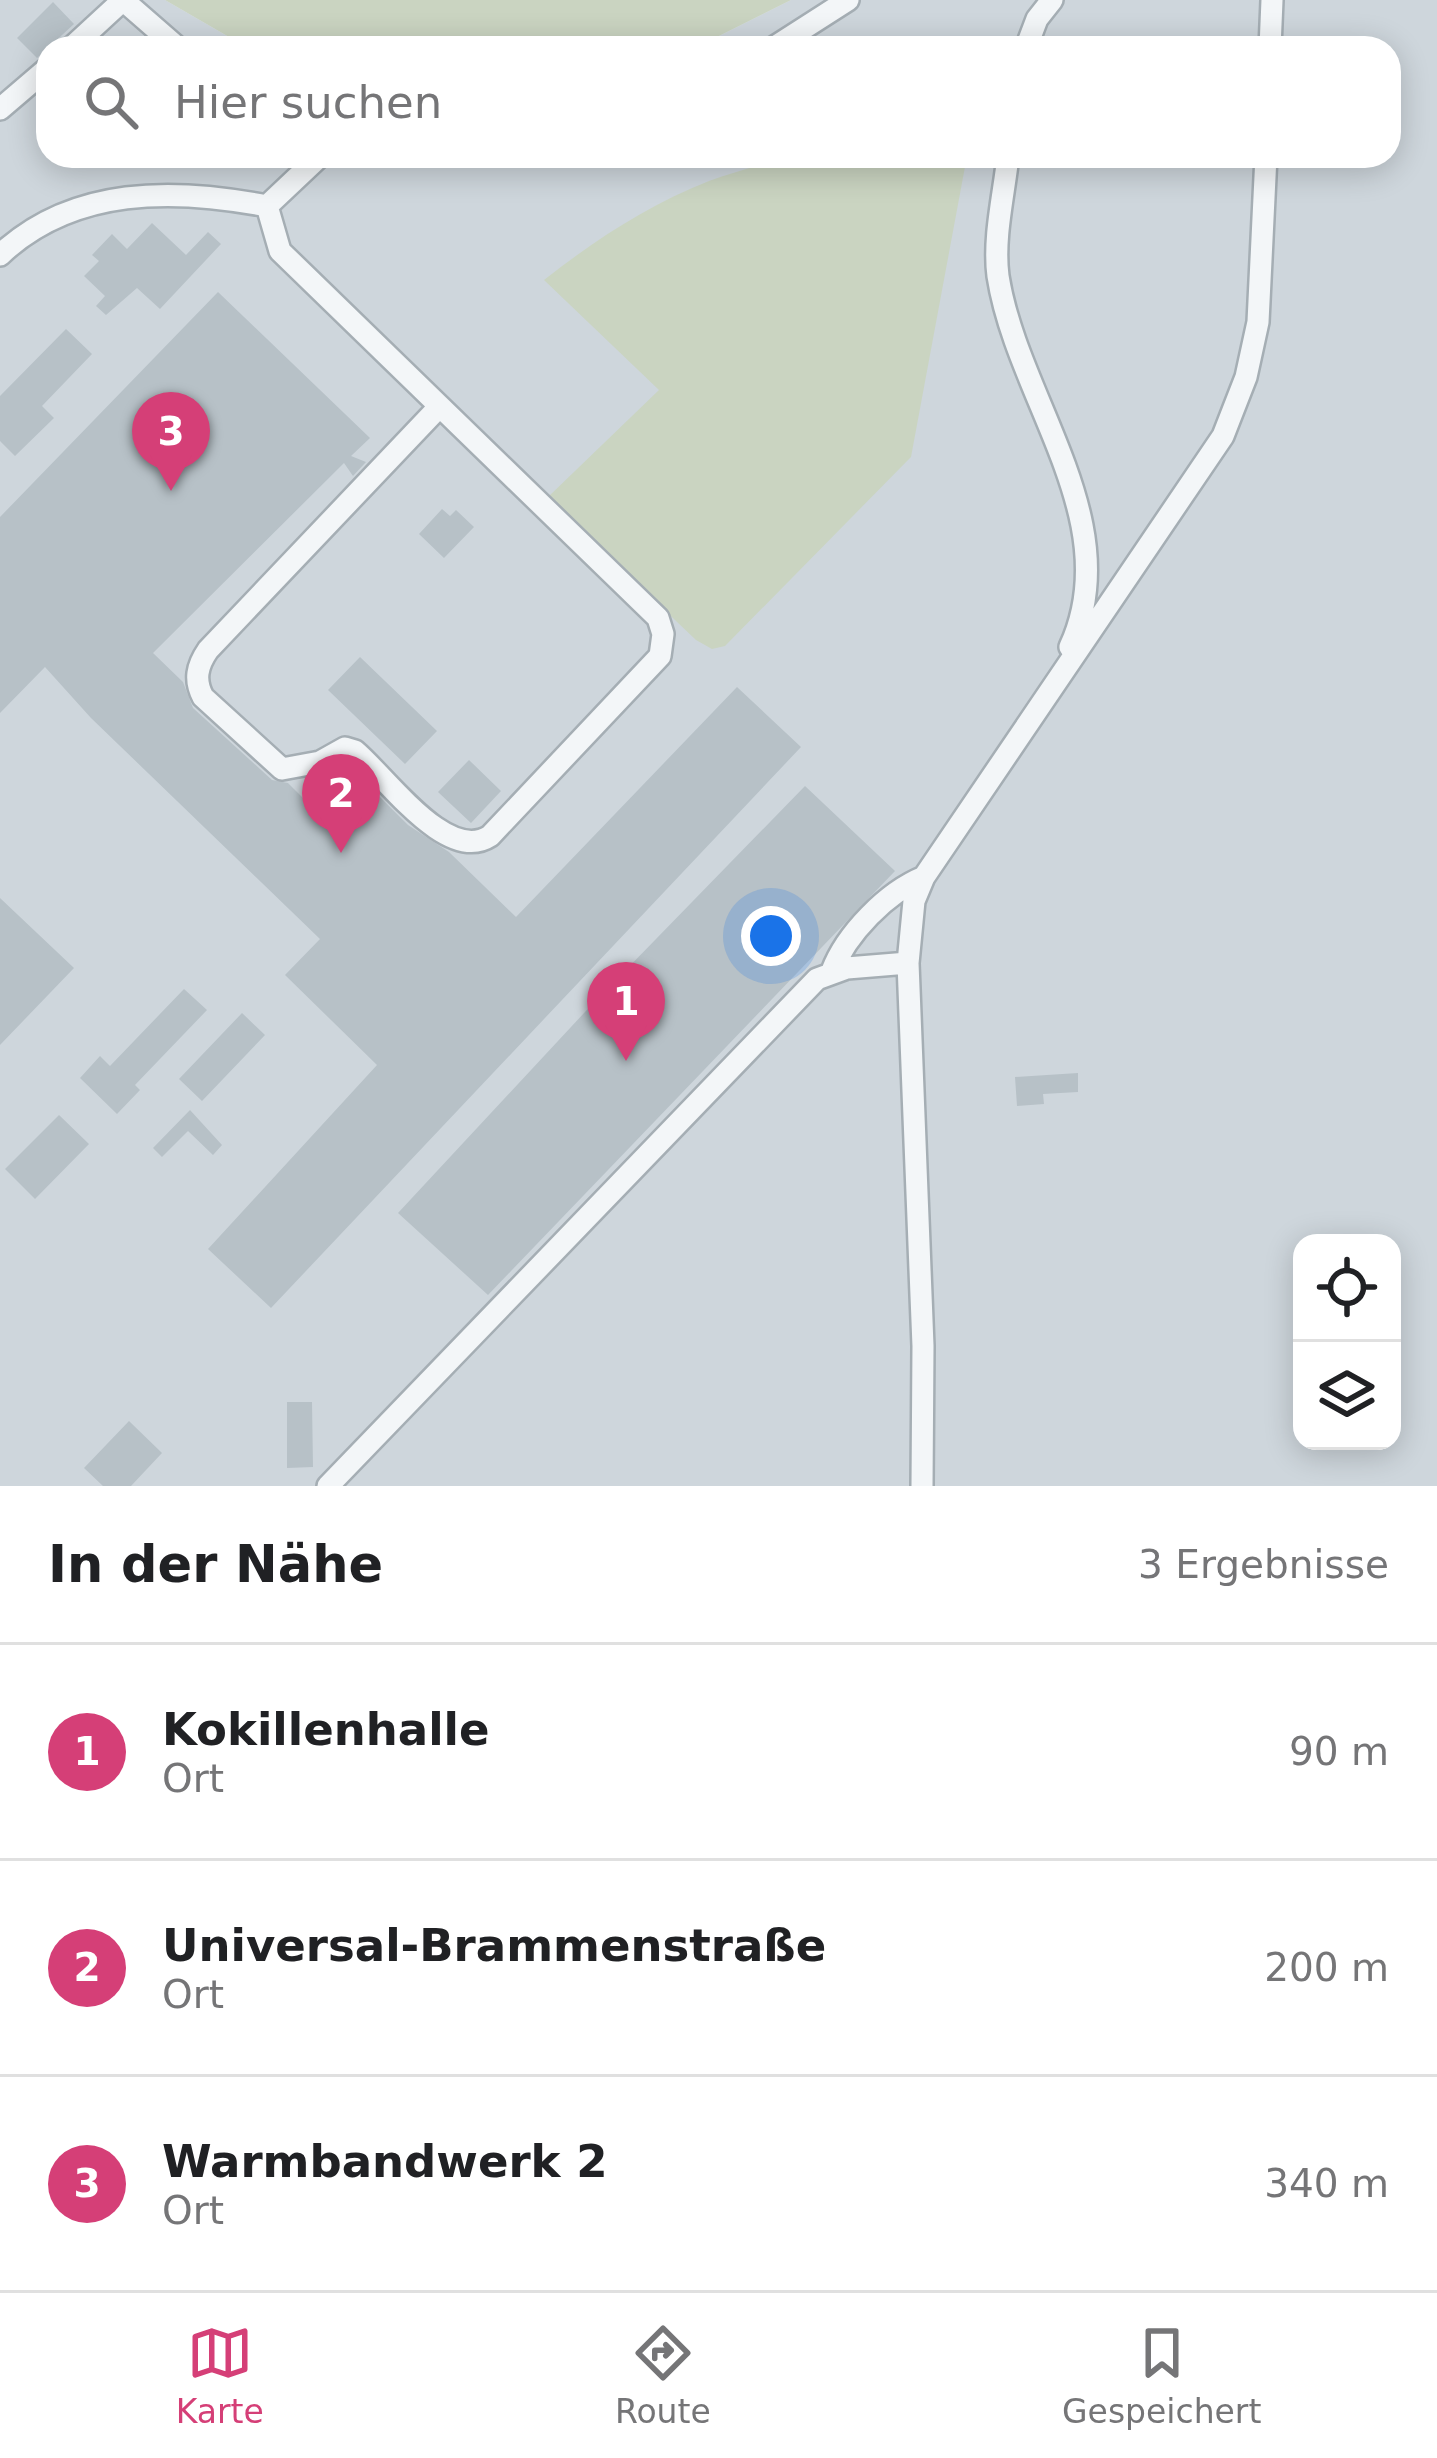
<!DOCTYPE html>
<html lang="de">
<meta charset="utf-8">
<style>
:root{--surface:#fff;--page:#f6f6f6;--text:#202124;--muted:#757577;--line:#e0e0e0;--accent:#d53f77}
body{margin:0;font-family:"DejaVu Sans",sans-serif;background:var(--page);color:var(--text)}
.controls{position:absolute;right:36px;bottom:36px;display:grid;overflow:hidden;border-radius:24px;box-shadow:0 6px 30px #0003}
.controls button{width:108px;height:108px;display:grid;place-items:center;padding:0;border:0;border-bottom:3px solid var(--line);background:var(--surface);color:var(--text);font:60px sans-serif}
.you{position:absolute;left:771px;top:936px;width:42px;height:42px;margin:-30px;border:9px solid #fff;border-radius:50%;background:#1a73e8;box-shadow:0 0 0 18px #1a73e833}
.badge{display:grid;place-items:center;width:78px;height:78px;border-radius:50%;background:var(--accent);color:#fff;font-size:39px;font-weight:700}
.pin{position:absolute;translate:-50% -99px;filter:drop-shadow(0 3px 6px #0008)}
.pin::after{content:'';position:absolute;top:63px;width:42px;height:36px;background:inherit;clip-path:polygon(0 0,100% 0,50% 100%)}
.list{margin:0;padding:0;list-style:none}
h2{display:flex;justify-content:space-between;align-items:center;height:156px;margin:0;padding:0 48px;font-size:51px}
h2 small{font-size:39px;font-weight:400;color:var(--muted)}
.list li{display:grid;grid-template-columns:78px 1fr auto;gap:36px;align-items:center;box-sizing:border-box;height:216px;padding:0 48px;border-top:3px solid var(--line)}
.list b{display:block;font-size:45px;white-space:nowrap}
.list p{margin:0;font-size:39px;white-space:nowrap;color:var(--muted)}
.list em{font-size:39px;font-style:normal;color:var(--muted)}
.icon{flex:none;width:66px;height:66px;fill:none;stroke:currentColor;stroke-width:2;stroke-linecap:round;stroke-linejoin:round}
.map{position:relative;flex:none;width:1437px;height:1486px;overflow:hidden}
.search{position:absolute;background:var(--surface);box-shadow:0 6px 30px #0003;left:36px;right:36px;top:36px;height:132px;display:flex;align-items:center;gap:30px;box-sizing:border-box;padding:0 42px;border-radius:36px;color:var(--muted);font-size:45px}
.sheet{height:804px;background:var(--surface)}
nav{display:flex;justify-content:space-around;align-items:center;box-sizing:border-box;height:168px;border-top:3px solid var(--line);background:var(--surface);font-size:33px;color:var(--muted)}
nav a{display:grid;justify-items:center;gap:6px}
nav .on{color:var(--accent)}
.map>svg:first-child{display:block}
.built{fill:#ced6dc;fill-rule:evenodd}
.green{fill:#cad4c1}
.building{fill:#b7c1c7}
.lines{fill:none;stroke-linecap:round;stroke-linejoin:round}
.minor-casing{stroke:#a5aeb4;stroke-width:26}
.minor{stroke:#f3f6f8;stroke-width:21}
</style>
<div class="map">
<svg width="1437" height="1486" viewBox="0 0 1437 1486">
<rect width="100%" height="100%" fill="#e0e6ea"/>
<path class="built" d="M0 0H165L248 48H48V156H1389V48H695L791 0H1437V1486H0ZM1302 1243H1392V1441H1302Z"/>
<path class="green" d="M165 0H791L695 48H248Z
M782 156H967L911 457 725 646 712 649 696 640 547 498 659 390 544 280C595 240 648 205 709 181 733 172 758 167 782 156Z"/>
<path class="building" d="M53 2 74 24 37 58 17 38Z
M152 223 186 255 208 232 221 244 160 309 137 288 106 315 96 306 105 296 84 276 99 261 92 255 112 234 127 249Z
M218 292 370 438 351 456 366 462 353 476 344 463 153 653 183 682 193 708 272 780 288 783 306 801 334 771 347 764 408 825 449 852 516 917 737 687 801 747 271 1308 208 1249 377 1065 285 975 320 939 91 718 45 667 0 713V517Z
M66 329 92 354 42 406 54 418 15 456 0 441V396Z
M442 509 450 516 456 510 474 527 444 558 419 534Z
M360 657 437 731 405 764 328 690Z
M469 760 501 791 471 823 438 792Z
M805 786 895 871 488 1295 398 1213 584 1013Z
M0 898 74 968 0 1045Z
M184 989 207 1010 135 1085 140 1090 117 1114 80 1078 100 1056 110 1066Z
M242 1013 265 1035 202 1101 179 1079Z
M1078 1073V1092L1043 1094 1044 1104 1017 1106 1015 1077Z
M190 1110 222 1145 213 1155 188 1131 162 1157 153 1148Z
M59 1115 89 1144 35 1199 5 1169Z
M287 1402H312L313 1467 287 1468Z
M129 1421 162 1453 131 1486H103L84 1468Z"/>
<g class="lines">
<defs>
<path id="minor" d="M71 48 123 0 178 48
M773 48 848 0
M1026 48 1037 19 1052 0
M1270 48 1272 0
M0 109 48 68
M1008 156C1004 194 993 238 998 276 1017 399 1128 521 1070 647
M267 206 280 251 658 618 663 634 660 656 490 836C447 864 387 778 355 751L345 748 320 762 282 769 203 697C194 680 197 666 208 650L439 407
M0 255C73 186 175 188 267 206L320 156
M832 971C846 934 887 892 924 877
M328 1486 817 979 847 968 908 963
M922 1486 923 1346 908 963 914 901 924 877 1223 436 1246 377 1258 322 1266 156"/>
</defs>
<use href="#minor" class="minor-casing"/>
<use href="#minor" class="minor"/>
</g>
</svg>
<div class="controls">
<button><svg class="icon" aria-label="locate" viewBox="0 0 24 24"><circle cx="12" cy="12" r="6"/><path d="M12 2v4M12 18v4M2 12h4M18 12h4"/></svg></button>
<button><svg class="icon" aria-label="layers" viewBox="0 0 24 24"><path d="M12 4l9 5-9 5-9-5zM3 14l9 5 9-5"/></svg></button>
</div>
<div class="you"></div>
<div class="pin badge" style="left:626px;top:1061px">1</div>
<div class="pin badge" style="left:341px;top:853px">2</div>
<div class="pin badge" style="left:171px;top:491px">3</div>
<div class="search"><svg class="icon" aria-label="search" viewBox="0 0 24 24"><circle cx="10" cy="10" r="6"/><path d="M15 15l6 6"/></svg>Hier suchen</div>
</div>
<section class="sheet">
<h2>In der Nähe<small>3 Ergebnisse</small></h2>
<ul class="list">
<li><span class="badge">1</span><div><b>Kokillenhalle</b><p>Ort</p></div><em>90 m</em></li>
<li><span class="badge">2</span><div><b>Universal-Brammenstraße</b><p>Ort</p></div><em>200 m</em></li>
<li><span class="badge">3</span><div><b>Warmbandwerk 2</b><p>Ort</p></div><em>340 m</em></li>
</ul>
</section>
<nav>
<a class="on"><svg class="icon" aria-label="map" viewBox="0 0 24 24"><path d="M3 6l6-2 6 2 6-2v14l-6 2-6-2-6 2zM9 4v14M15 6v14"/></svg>Karte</a>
<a><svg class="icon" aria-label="directions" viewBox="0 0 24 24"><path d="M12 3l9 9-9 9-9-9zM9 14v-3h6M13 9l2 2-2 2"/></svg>Route</a>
<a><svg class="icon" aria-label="saved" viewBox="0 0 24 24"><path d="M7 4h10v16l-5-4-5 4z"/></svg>Gespeichert</a>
</nav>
